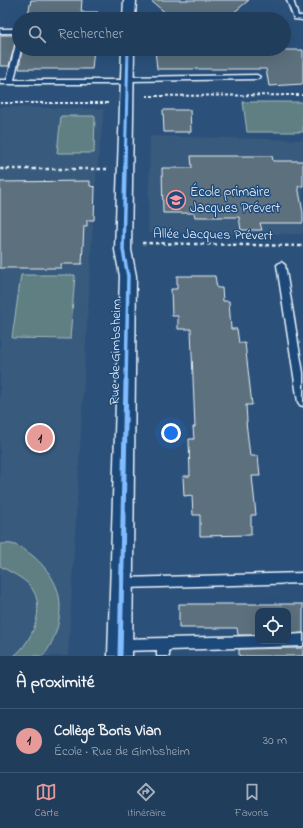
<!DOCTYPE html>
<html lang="fr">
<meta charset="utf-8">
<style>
:root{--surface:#203d5c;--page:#2d4865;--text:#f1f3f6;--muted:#a2aebb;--line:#3d5672;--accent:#e69b98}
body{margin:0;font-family:"Indie Flower",sans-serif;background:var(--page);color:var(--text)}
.controls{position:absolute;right:12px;bottom:12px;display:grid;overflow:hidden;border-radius:8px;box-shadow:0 4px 16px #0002}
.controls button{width:36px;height:36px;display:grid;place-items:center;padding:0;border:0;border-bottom:1px solid var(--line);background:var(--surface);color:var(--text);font:20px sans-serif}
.you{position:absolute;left:171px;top:433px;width:14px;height:14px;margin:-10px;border:3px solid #fff;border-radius:50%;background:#1a73e8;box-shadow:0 0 0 6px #1a73e833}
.badge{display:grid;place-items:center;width:26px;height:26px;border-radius:50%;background:var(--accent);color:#111;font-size:13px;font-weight:700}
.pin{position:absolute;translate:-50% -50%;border:2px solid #fff;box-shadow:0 1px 4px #0006}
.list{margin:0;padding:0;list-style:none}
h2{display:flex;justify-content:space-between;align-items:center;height:52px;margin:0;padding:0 16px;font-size:17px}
h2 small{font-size:13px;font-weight:400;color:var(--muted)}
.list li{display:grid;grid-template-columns:26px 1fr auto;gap:12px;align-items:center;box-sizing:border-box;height:64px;padding:0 16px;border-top:1px solid var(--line)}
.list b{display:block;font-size:15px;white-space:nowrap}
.list p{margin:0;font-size:13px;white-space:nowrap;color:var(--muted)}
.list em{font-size:13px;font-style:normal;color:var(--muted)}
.icon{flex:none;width:22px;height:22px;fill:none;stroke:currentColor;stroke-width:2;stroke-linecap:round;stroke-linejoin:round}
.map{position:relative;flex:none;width:303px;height:656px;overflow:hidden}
.search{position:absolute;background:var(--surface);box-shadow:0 4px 16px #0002;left:12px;right:12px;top:12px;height:44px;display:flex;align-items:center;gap:10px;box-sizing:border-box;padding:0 14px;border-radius:22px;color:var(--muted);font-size:15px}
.sheet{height:116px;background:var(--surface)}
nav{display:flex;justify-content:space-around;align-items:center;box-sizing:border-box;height:56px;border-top:1px solid var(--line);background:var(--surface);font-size:11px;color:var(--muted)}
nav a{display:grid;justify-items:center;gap:2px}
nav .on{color:var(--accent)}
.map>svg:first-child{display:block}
.built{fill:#395a7c}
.green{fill:#5e7f83;stroke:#a3b8be}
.building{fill:#5b6f7d;stroke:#e8f1f8}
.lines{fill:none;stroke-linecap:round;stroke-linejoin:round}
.lane-casing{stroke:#e8f1f8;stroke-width:3}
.street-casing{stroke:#e8f1f8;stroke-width:3}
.path-far1{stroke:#e8f1f8;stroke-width:2;stroke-dasharray:3 2;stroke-linecap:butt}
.path{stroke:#e8f1f8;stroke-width:2.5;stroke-dasharray:3.5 3;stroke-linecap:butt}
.lane{fill:#1f4a7a;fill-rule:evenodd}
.street{fill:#1f4a7a;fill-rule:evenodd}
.cycleway-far2-casing{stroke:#1f4a7a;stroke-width:5}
.cycleway-far1-casing{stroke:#1f4a7a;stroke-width:6}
.cycleway-casing{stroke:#1f4a7a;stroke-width:8}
.cycleway-far2{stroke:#80bcff;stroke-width:3}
.cycleway-far1{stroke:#80bcff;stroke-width:3.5}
.cycleway{stroke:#80bcff;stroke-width:5}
.labels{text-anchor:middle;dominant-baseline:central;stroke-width:3;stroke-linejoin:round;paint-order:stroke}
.poi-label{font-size:14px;fill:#e8f1f8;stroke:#1f4a7a;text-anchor:start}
.street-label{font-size:14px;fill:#e8f1f8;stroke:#1f4a7a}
</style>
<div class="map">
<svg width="303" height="656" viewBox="0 0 303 656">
<rect width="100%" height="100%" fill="#2b517b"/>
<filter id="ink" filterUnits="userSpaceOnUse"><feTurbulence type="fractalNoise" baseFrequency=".025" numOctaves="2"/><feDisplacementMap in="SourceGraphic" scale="8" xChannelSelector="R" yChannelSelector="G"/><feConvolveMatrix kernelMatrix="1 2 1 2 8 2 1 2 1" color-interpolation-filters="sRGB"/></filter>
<g filter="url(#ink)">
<path class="built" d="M0 107 104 109 95 187 68 656H0Z
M150 136 303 140V234L148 233Z"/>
<path class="green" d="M243 102H303V132H247Z
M61 116H95L94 153H57Z
M21 275H75L70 339 12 338Z
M0 544C5 544 11 543 15 545 33 552 53 573 58 592 64 612 56 641 43 656H14C32 642 47 608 31 587 24 578 10 572 0 566Z"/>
<path class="building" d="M31 0H82L81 12H98L97 19H27Z
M150 0H249L226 19H173Z
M0 35H19V41L15 44 9 66H0Z
M22 49H94L92 69H19Z
M155 50H303V84L269 86 266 69H157Z
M163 110H190L191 132H164Z
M191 156H272L273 161H303V186H298L303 213V223H260L262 230H241L239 217H195L194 213H163L162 168H192Z
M90 181V186L95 187 94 220H87V226H84L82 264H61V268H0V182Z
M177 276H215L217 288H222L223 301H229L231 329H237L239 343H245L252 405H246L247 422H246L250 456H258L260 476H252L256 515H251V535L200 536V515H193L192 495 184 496 183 476H190L189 439H194L193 427H195L191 329H178V316H172L171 289H177Z
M179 604H303V633L288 634V611H258V635H238L237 628H179Z
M303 648V656H239V649Z"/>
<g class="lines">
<defs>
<path id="lane" d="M287 0H293L298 16H303V20L294 19Z
M0 29H19V33H0Z
M19 42V49H21L14 80H124L125 78 127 77 257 75 260 77 257 79 130 81 129 83 127 84H0V80H7L16 44Z
M281 262 285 265 303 373V406L300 405 298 402 277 265Z
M303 573V583L123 588 119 587 117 583 119 579 123 578Z
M303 634V646L169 650V656H157V650L121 651 117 649 115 645 117 641 121 639 258 636V641H288V635Z"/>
<path id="street" d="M124 0H136L135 19H123Z
M122 49H134L131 250 136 276 132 656H108L120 276 115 250Z"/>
</defs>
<use href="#lane" class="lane-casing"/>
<use href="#street" class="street-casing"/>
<path class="path-far1" d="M146 96 303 95
M0 103H108"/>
<path class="path" d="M0 169H107
M142 243 303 246"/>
<use href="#lane" class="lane"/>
<use href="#street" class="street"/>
<defs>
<path id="cycleway-far2" d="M125 168 128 49"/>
<path id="cycleway-far1" d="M125 167 123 250 128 276 126 382"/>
<path id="cycleway" d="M120 656 126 381"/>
</defs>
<use href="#cycleway-far2" class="cycleway-far2-casing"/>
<use href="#cycleway-far1" class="cycleway-far1-casing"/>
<use href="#cycleway" class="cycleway-casing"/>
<use href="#cycleway-far2" class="cycleway-far2"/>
<use href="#cycleway-far1" class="cycleway-far1"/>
<use href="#cycleway" class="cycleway"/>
</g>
</g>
<defs>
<symbol id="school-ring" viewBox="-11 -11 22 22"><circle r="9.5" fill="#1f4a7a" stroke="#ff9aa2" stroke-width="1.5"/><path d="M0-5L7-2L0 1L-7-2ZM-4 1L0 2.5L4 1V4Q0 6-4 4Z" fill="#ff9aa2"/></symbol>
</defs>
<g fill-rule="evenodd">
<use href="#school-ring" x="165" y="189" width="22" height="22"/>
</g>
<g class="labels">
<g class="poi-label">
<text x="190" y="192">École primaire<tspan x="190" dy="16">Jacques Prévert</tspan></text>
</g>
<g class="street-label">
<text transform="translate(213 235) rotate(1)">Allée Jacques Prévert</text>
<text transform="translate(116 352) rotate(-89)">Rue de Gimbsheim</text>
</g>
</g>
</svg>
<div class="controls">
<button><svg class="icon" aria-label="locate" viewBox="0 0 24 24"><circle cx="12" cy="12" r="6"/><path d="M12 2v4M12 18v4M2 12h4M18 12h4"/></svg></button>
</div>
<div class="you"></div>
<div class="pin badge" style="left:40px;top:438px">1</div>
<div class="search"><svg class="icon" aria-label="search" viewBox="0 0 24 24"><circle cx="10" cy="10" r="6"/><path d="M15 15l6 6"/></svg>Rechercher</div>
</div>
<section class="sheet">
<h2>À proximité<small></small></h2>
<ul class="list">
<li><span class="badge">1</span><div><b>Collège Boris Vian</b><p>École · Rue de Gimbsheim</p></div><em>30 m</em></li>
</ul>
</section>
<nav>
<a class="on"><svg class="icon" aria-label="map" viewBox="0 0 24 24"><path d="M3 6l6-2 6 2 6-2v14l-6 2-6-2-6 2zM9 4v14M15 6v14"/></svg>Carte</a>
<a><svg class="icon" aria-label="directions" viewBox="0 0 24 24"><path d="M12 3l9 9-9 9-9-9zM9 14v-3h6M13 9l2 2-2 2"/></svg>Itinéraire</a>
<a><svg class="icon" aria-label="saved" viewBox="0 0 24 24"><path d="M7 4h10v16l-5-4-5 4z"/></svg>Favoris</a>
</nav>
